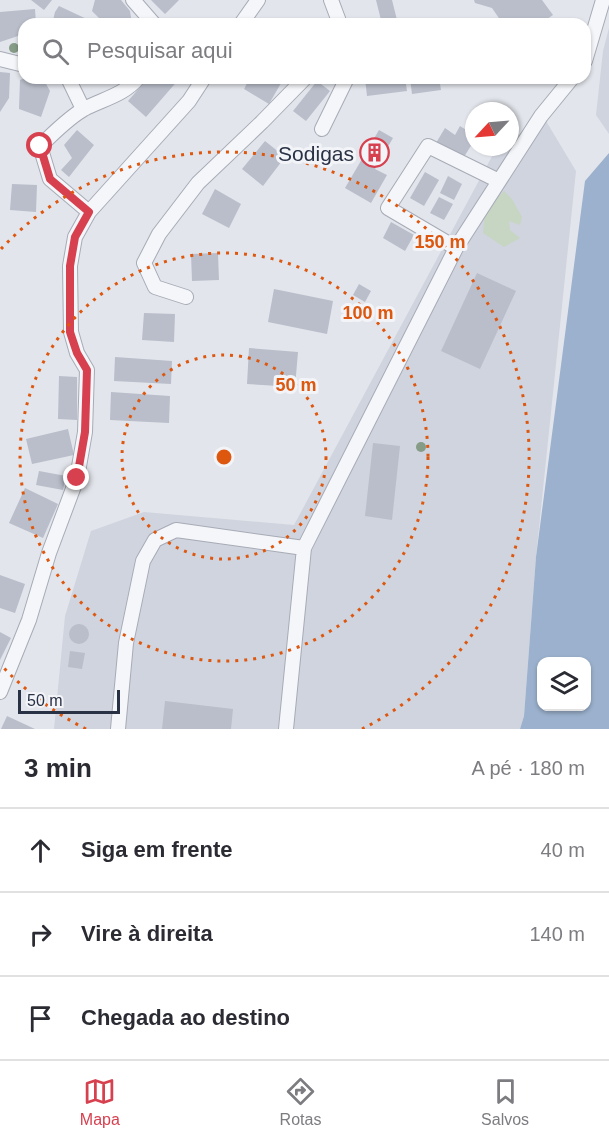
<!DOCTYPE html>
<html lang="pt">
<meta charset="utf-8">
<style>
:root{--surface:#fff;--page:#f7f7f7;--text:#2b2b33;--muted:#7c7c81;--line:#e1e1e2;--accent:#d7404f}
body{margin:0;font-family:Arial,sans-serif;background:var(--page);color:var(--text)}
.controls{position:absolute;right:18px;bottom:18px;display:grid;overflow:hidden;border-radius:12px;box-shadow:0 2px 4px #0004}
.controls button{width:54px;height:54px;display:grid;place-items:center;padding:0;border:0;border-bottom:2px solid var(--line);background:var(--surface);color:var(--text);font:30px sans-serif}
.compass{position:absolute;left:465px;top:102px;width:54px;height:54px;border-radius:50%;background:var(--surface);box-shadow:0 2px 4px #0004;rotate:244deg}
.scale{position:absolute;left:18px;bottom:15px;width:102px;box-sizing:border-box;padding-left:6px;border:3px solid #293145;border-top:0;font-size:16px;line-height:21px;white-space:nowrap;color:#293145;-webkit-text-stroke:4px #f2f4f8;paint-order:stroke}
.stop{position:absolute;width:18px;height:18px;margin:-14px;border:4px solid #d7404f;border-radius:50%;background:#fff}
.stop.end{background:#d7404f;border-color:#fff;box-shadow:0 2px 6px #0008}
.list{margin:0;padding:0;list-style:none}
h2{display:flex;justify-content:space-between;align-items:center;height:78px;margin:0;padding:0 24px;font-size:26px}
h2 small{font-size:20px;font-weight:400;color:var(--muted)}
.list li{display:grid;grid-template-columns:39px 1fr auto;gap:18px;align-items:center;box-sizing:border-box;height:84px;padding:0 24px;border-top:2px solid var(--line)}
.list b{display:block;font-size:22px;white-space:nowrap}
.list em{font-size:20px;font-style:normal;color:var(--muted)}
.icon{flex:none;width:33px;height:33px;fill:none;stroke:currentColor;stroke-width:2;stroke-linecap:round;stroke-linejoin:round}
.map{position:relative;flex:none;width:609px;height:729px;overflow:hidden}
.search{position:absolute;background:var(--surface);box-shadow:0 2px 4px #0004;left:18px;right:18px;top:18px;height:66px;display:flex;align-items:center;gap:15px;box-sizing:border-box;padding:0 21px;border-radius:18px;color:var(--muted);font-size:22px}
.sheet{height:330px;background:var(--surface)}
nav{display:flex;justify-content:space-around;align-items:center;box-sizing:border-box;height:84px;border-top:2px solid var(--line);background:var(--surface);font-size:16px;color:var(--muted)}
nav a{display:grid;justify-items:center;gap:3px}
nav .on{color:var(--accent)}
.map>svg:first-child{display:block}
.built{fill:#d0d4de}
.green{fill:#c6d6c3}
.water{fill:#9bb1cd;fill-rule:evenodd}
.building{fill:#b9beca}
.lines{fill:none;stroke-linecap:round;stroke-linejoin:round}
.minor-casing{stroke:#a7abb6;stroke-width:16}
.minor{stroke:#f5f6f9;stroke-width:14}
.tree{fill:#869c87}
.route{stroke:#d7404f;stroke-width:8}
.ring{fill:none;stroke:#de570f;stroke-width:3;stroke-dasharray:3 6}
.labels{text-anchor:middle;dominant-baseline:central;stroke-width:6;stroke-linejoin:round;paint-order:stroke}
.poi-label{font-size:21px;fill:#293145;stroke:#f2f4f8;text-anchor:end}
.centre{fill:#de570f;stroke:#f2f4f8;stroke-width:3}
.ring-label{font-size:18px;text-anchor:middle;font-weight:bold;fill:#de570f;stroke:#f2f4f8;stroke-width:6;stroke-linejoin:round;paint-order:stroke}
</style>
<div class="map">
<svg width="609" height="729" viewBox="0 0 609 729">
<rect width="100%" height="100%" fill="#e2e5eb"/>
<path class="built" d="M609 28V134L596 115 603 51Z
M546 121 576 171 536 557 524 716 520 729H54L65 616 91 531 144 512 294 525 497 147H510V139Z"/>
<path class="green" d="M504 191 512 199 522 217 520 225 509 221 510 230 520 238 504 247 483 233 485 211Z"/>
<path class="water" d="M609 153V729H520L524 716 536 557 585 181ZM542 662H586V706H542Z"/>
<path class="building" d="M31 0H52L44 10Z
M95 0H121L130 11 132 24H109V20L99 18 92 11Z
M151 0H179L165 14Z
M376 0H392L398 24H382Z
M474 0H542L553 15 540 24H512L509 20 503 24 492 8 475 3Z
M59 6 91 21 89 24H52L55 12Z
M35 9 36 24H24V34L0 42V12Z
M0 72 10 73 9 98 0 112Z
M25 78H35L45 82 50 91 41 117 19 109 20 80Z
M148 78H180L146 117 128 101Z
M250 78H284L269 104 244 89Z
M365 78H405L407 91 367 96Z
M410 78H439L441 90 412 94Z
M317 81 330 91 306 121 293 111Z
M460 126 474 135V141L462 160 436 143 445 128 455 135Z
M77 130 94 145 69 177 61 170 72 158 64 145Z
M379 130 393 138 375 169 387 175 371 203 345 188Z
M265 141 285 157 263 186 242 169Z
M425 172 439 180 424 206 410 198Z
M448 176 462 184 454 200 440 193Z
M12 184 37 185 36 212 10 210Z
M215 189 241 204 229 228 202 214Z
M439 197 453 204 444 220 430 213Z
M391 222 414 235 405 251 383 238Z
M218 253 219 280 192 281 191 254Z
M477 273 516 291 480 369 441 351Z
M359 284 371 291 365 302 353 295Z
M274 289 333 301 327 334 268 322Z
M144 313 175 314 174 342 142 340Z
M249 348 298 352 295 387 247 384Z
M115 357 172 361 171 384 114 381Z
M59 376 77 377V420L58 419Z
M111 392 170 396 169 423 110 420Z
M68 429 74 455 32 464 26 439Z
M373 443 400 446 392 520 365 516Z
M39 471 66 476 63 490 36 485Z
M25 488 58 504 43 538 9 523Z
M0 575 25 584 15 613 0 608Z
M69 634a10 10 0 1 1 20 0a10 10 0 1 1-20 0Z
M0 632 11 638 0 660Z
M70 651 85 653 82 669 68 667Z
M165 701 233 709 231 729H162Z
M7 716 35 729H1Z"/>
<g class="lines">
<defs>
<path id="minor" d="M133 0 154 24
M331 0 340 24
M241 24 258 0
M0 59 24 65
M585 61 603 0
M68 78 83 109
M322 129 347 78
M89 212 50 179 40 146C54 133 68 118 84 109 103 99 124 95 138 78
M456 248 388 208 428 146 499 181
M186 297 155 287 144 263 159 234 198 183 262 122 305 78
M0 692 29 620 49 553 77 478 85 432 87 370 77 353 71 332 70 266 75 237 89 212 189 101 204 78
M118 729 126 643 143 561 155 540 176 530 304 548
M286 729 304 548 456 248 541 116 572 78"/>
</defs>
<use href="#minor" class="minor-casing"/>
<use href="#minor" class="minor"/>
</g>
<g class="tree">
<circle cx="14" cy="48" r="5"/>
<circle cx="421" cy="447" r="5"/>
</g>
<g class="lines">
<path class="route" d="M40 146 50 179 89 212 75 237 70 266V332L77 353 87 370 85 432 77 478"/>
</g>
<g class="ring">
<circle cx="224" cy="457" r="102"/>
<circle cx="224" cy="457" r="204"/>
<path d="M86 729A305 305 0 0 1 1 665M1 249A305 305 0 1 1 362 729"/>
</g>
<defs>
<symbol id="building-ring" viewBox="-11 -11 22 22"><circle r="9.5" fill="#f2f4f8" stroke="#d7404f" stroke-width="1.5"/><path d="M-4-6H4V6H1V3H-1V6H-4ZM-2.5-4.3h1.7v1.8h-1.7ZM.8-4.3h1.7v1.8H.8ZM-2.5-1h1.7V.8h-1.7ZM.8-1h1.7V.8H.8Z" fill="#d7404f"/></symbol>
</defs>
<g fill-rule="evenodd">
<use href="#building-ring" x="358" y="136" width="33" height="33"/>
</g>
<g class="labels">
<g class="poi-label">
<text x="354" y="153">Sodigas</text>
</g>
</g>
<circle cx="224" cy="457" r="9" class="centre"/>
<g class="ring-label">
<text x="440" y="248">150 m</text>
<text x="368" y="319">100 m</text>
<text x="296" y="391">50 m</text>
</g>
</svg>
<div class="controls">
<button><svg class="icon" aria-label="layers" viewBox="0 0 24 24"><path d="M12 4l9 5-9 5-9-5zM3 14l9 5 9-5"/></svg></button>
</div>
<svg class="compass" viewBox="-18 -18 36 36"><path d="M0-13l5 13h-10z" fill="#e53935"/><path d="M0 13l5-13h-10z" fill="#7c7c81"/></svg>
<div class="scale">50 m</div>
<div class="stop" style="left:40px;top:146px"></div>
<div class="stop end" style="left:77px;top:478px"></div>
<div class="search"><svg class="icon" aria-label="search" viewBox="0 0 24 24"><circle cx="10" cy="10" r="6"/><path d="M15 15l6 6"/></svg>Pesquisar aqui</div>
</div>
<section class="sheet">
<h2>3 min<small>A pé · 180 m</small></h2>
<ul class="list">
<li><svg class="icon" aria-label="ahead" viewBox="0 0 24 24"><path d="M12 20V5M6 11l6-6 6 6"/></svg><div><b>Siga em frente</b></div><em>40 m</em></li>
<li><svg class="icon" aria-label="right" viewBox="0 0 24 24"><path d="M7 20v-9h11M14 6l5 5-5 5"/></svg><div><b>Vire à direita</b></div><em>140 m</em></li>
<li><svg class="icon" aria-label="arrive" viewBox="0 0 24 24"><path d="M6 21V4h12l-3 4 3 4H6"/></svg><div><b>Chegada ao destino</b></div></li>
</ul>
</section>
<nav>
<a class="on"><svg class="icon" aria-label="map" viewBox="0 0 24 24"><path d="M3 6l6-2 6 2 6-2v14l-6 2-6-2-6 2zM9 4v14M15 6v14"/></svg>Mapa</a>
<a><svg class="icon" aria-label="directions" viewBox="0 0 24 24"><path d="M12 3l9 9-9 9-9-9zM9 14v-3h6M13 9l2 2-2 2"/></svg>Rotas</a>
<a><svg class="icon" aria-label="saved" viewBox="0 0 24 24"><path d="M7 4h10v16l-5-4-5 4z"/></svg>Salvos</a>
</nav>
